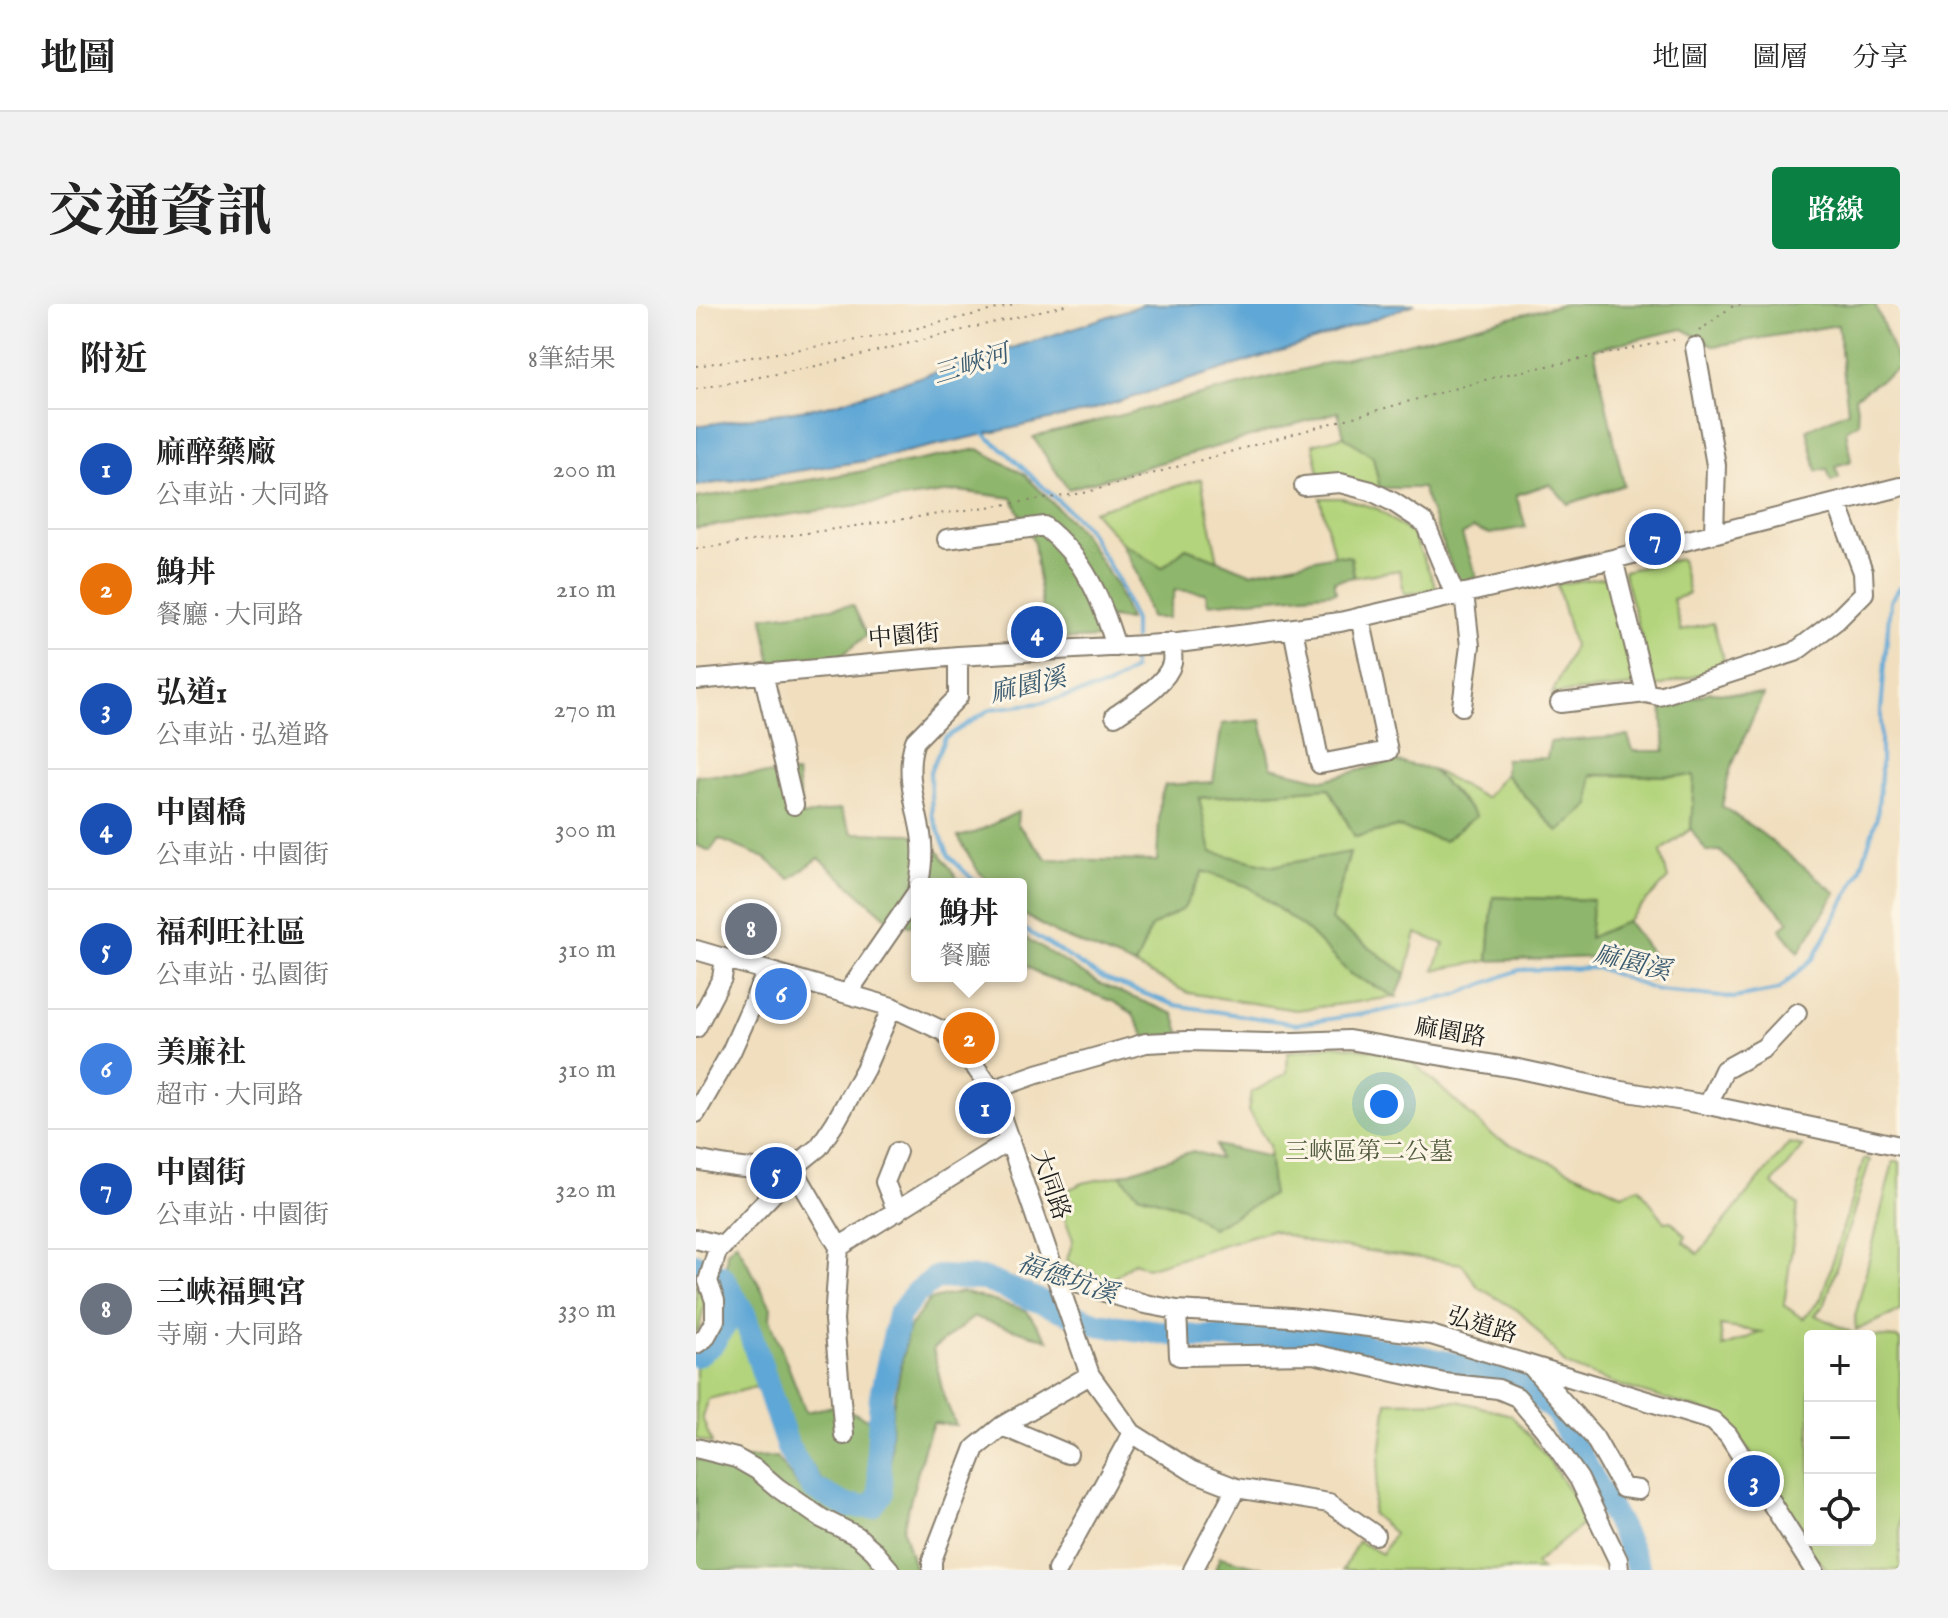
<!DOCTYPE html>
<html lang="zh-TW">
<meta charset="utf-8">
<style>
:root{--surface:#fff;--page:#f2f2f2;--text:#222;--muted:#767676;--line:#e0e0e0;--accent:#0b8043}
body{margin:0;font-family:"IM FELL English","Noto Serif TC",serif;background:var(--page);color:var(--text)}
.controls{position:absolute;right:24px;bottom:24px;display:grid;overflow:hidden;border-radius:8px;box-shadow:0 8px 32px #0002}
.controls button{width:72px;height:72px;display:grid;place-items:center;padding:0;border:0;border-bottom:2px solid var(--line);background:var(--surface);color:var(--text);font:40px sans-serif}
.you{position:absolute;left:688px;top:800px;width:28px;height:28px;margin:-20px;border:6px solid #fff;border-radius:50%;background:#1a73e8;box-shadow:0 0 0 12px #1a73e833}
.badge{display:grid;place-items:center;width:52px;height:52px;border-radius:50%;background:var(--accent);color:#fff;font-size:26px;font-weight:700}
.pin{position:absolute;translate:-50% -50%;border:4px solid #fff;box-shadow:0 2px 8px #0006}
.popup{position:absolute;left:215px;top:574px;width:116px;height:104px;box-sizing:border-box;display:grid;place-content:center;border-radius:8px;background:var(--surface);filter:drop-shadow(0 2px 6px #0005);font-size:26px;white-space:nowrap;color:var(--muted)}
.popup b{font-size:30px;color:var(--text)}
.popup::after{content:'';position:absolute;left:50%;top:100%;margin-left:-16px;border:16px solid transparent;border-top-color:var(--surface)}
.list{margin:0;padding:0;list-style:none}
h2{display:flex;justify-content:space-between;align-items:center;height:104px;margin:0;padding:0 32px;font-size:34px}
h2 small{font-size:26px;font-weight:400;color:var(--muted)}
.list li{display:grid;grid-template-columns:52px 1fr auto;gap:24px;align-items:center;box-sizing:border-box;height:120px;padding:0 32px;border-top:2px solid var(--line)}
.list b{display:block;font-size:30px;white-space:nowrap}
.list p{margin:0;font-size:26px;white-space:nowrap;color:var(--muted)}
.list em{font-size:26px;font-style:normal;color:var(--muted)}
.icon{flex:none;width:44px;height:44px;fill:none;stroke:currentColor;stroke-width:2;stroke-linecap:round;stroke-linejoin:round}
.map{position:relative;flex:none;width:1204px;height:1266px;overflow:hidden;border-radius:8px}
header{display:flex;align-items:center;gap:48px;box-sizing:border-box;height:112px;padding:0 40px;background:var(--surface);border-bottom:2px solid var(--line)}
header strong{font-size:38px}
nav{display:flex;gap:44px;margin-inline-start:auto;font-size:28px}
.intro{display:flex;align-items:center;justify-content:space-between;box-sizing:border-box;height:192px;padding:0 48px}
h1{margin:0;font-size:56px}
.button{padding:20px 36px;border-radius:8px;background:var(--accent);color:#fff;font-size:28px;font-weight:700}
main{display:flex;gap:48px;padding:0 48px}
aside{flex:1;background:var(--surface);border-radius:8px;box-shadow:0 8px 32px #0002}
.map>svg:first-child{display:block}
.green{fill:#b3d47c;stroke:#68784c;stroke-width:2;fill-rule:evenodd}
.forest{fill:#8eb66c;stroke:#556944;stroke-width:2}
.water{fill:#5ea7d6;stroke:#3d6279;stroke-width:2}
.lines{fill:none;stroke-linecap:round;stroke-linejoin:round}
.stream{stroke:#5ea7d6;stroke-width:4}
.river{stroke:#5ea7d6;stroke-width:24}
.minor-casing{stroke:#867d6d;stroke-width:22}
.path{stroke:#867d6d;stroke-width:2;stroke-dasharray:2 6;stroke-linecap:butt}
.minor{stroke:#fff;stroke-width:18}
.labels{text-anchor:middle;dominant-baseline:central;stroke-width:6;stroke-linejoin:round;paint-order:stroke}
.street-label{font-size:24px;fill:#1c1c1c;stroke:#fcf5e5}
.park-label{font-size:24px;fill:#515c3e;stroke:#fcf5e5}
.water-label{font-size:26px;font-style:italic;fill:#3a5b70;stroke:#fcf5e5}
</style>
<header>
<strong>地圖</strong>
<nav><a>地圖</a><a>圖層</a><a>分享</a></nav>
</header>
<div class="intro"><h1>交通資訊</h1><a class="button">路線</a></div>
<main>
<aside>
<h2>附近<small>8筆結果</small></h2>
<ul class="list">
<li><span class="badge" style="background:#1a4fb4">1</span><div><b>麻醉藥廠</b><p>公車站 · 大同路</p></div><em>200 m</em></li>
<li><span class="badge" style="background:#e8710a">2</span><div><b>鯓丼</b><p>餐廳 · 大同路</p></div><em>210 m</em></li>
<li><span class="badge" style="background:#1a4fb4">3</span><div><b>弘道1</b><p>公車站 · 弘道路</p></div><em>270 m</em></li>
<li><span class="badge" style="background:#1a4fb4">4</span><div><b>中園橋</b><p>公車站 · 中園街</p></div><em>300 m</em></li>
<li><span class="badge" style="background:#1a4fb4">5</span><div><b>福利旺社區</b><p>公車站 · 弘園街</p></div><em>310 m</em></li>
<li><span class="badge" style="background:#3f7fe0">6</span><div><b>美廉社</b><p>超市 · 大同路</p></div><em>310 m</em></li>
<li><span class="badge" style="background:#1a4fb4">7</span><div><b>中園街</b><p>公車站 · 中園街</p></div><em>320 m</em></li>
<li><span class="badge" style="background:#6b7280">8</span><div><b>三峽福興宮</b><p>寺廟 · 大同路</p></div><em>330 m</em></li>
</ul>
</aside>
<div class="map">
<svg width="1204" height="1266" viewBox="0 0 1204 1266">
<rect width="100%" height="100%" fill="#fcf5e5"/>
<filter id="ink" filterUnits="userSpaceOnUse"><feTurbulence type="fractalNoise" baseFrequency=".0125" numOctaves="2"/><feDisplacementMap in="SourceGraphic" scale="16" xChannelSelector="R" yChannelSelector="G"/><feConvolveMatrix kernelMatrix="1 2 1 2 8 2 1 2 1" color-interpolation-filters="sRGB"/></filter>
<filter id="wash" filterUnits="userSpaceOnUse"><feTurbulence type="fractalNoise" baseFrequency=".006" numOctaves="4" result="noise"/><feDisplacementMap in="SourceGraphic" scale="32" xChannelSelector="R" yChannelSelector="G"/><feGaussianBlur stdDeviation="1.8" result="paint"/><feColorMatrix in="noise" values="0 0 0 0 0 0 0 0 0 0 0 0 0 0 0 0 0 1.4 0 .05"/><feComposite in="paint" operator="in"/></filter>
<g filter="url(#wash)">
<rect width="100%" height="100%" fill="#f0debe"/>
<path class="green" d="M648 132 677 153 684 184 624 174 617 140Z
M505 175 522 257 490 244 466 264 425 238 397 207Z
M624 194H646L682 205 717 231 741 285 708 290 704 266 658 273 655 253 638 251Z
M985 255 993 290 977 295 985 327 1017 319 1030 364 959 383 927 267Z
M917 272 940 382 856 390 878 342 861 280Z
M735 465 789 494 809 470 862 527 895 471 998 472 995 525 965 547 972 575 931 617 893 635 896 596 797 593 792 657 738 666 748 640 720 629 710 670 635 616 654 549 577 562 514 548 503 494 633 484 659 533 701 523 748 537 780 512Z
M507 567 553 583 612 627 654 670 700 693 600 706 492 689 439 662 455 623 488 604Z
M638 741 708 750 798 833 926 890 943 883 969 918 975 917 990 932 987 937 1002 950 1093 839 1107 842 1076 880 1102 901 1088 1001 1107 1015 1125 995 1168 855 1174 856 1129 1000 1119 1011 1161 1031 1171 1032H1114V1236H1174V1032L1201 1034 1204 1037V1266H1132L1111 1245 1070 1171 1029 1113 919 1080 870 1061 826 1009 782 983 766 960 616 939 575 926 451 964 438 958 414 977 392 968 371 956 377 936 360 891 387 879 424 871 442 890 487 903 576 890 573 841 552 807 555 789 591 769 592 748ZM1024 1022 1066 1028 1027 1043Z
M1197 858H1204V1007L1160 1026 1159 1013Z
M0 980 9 996 3 1026 0 1028Z
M40 1020 64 1082 12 1095 6 1113 16 1140 0 1135V1061L23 1044Z
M762 1097 815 1111 849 1151 893 1215 839 1260 846 1266H647L662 1237 686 1250 698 1229 676 1210 691 1098Z"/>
<path class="forest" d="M866 0H1179L1204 63 1159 93 1163 118 1150 126 1155 157 1140 162 1143 174 1135 177 1131 165 1121 167 1111 125 1152 107 1142 21 1019 42 987 25 898 45 928 181 872 200 854 180 820 191 830 223 794 230 777 224 766 231 781 274 762 280 726 184H684L677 153 648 132 642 108 372 185 337 133Z
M282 145 328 170 385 228 420 281 433 316 407 313 409 334 350 336 338 238 316 194 262 187 0 224V194L157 169Z
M425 238 466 264 490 244 554 269 638 251 655 253 658 273 638 277 640 288 512 300 510 289 479 286 472 314H454L442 272Z
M157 301 171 331 144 353 75 359 67 313Z
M1014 388 1067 391 1034 466 1026 502 1065 529 1140 589 1103 648 1084 625 1093 617 1024 547H1010L995 525 998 472 895 471 894 501 862 528 809 470V455L851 454 854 438 932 432 937 447H969L966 405Z
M565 416 575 463 628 476 697 457 735 465 780 512 748 537 701 523 659 533 633 484 503 494 515 548 577 562 654 548 635 616 710 670 700 693 654 670 612 627 553 583 507 567 488 604 455 623 439 662 361 630 325 609V580H295L282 567 262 533 278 529 322 508 321 520 351 555 461 557 464 495 469 481 517 478 526 420Z
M101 470 106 512 144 505 156 529 215 530 243 548 265 580H221V620L213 622 193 616 123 554 94 575 69 554 23 535 14 547 0 541V471Z
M797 593 897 596 893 634 931 617 970 668 954 675 901 653 792 657Z
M325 631 404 680 478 710 485 731 449 733 436 709 416 697 345 671 325 658Z
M520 841 574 853 576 891 516 924 487 903 442 890 424 871 497 847 523 855Z
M40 938 75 1003 74 1015 110 1108 141 1101 178 1118 174 1149 178 1182 169 1193 152 1192 125 1175 101 1139 55 1007 30 964 31 948Z
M266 988 330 1006 352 1036 278 1013 237 1045 248 1093 260 1121 237 1119 228 1144 207 1225 219 1266H0V1155L16 1156 80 1153 106 1187 150 1212 180 1213 193 1191 196 1107 212 1026 233 996Z
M524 1253 576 1266H519Z"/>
<path class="water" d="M448 0H719L620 36 393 107 169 157 0 182V122L131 102 351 33Z"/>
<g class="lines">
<path class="stream" d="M287 129 310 148 390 223 423 278 438 317V335
M281 580 253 552 236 511 234 468 249 434 295 405 344 399 412 382 437 366V348
M325 623 406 674 479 701 600 720 681 708 757 692 823 666 902 664 962 687 1038 694 1082 686 1118 654 1164 567 1181 513 1185 471V407L1194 297 1204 283"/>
<path class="river" d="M0 961 26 973 48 1010 92 1144 117 1184 151 1202 175 1203 185 1190 182 1146 185 1092 203 1011 219 990 241 973 288 975 401 1020 499 1033 629 1034 818 1072 861 1109 923 1222 944 1266
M0 1051 16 1040 42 1001"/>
</g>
</g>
<g filter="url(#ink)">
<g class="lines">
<defs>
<path id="minor" d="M999 43 1020 161 1018 229
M608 182 644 179 675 187 697 198 729 219 759 291
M251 235 348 222C389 255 405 294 420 343
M917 255 950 389 963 392 1099 348 1141 316 1168 289 1167 268 1141 199
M597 325 624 460 692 447 664 313
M67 369 98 501
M0 376 262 352 482 339 644 318 917 255 1204 183
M864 399 950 389
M766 402 774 342 768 289
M419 412C436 400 471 380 476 359 477 353 476 345 475 339
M223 580C226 564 228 547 225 530 220 501 208 467 219 437L262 393V352
M0 646 196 703 247 727 270 750 296 786 394 1071 436 1129 496 1167 540 1184 633 1199 679 1231
M151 690 221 588
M0 724 26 674 29 655
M296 786 341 770 450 739 491 737 573 739 653 736 823 765 920 786 1012 801 1204 842
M1012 801 1028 766 1068 744 1101 709
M0 809 35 748 71 667
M0 856C37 864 60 867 97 864
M97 864 143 943 138 1016 148 1131
M201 908 189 878 201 848
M0 935 27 942
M143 943 314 836
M359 970 405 987 449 1000 481 1006 594 1013 735 1031 1017 1117 1032 1131 1118 1266
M481 1006 483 1052 617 1050 748 1079 802 1085 821 1093 849 1126 883 1175 922 1256 923 1266
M0 1040 9 1034 19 1016V997L12 977 21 948 86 880 97 864 123 843 139 819 169 765 196 703
M836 1063 898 1133 927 1184 942 1186
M306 1122 372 1150
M0 1144 40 1154 61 1166 82 1184 125 1214 161 1232 177 1246 194 1266
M236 1266V1256L279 1144 306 1122 394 1071
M361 1266 436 1129
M497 1266 540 1184"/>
</defs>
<use href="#minor" class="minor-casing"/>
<path class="path" d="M1003 27 1035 3 1046 0
M0 62 192 31 322 0
M0 85 112 64 373 0
M0 245 388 189 803 72 983 35"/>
<use href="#minor" class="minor"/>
</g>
</g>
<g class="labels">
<g class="street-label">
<text transform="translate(208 333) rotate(-5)">中園街</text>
<text transform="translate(754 729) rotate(10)">麻園路</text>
<text transform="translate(354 881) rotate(71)">大同路</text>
<text transform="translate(786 1022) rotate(17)">弘道路</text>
</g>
<g class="park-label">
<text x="673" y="848">三峽區第二公墓</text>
</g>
<g class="water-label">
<text transform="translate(275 61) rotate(-17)">三峽河</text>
<text transform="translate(332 382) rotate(-13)">麻園溪</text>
<text transform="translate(936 659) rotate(14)">麻園溪</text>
<text transform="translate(371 975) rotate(19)">福德坑溪</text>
</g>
</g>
</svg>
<div class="controls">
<button>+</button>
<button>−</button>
<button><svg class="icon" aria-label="locate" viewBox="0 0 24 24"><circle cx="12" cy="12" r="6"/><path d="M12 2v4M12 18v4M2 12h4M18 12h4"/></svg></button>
</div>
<div class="you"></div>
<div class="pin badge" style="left:289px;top:804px;background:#1a4fb4">1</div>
<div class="pin badge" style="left:273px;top:734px;background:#e8710a">2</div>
<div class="popup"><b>鯓丼</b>餐廳</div>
<div class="pin badge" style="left:1058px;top:1177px;background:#1a4fb4">3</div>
<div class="pin badge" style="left:341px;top:328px;background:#1a4fb4">4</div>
<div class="pin badge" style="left:80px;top:869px;background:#1a4fb4">5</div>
<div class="pin badge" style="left:85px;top:690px;background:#3f7fe0">6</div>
<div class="pin badge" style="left:959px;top:235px;background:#1a4fb4">7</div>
<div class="pin badge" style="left:55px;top:625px;background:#6b7280">8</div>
</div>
</main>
